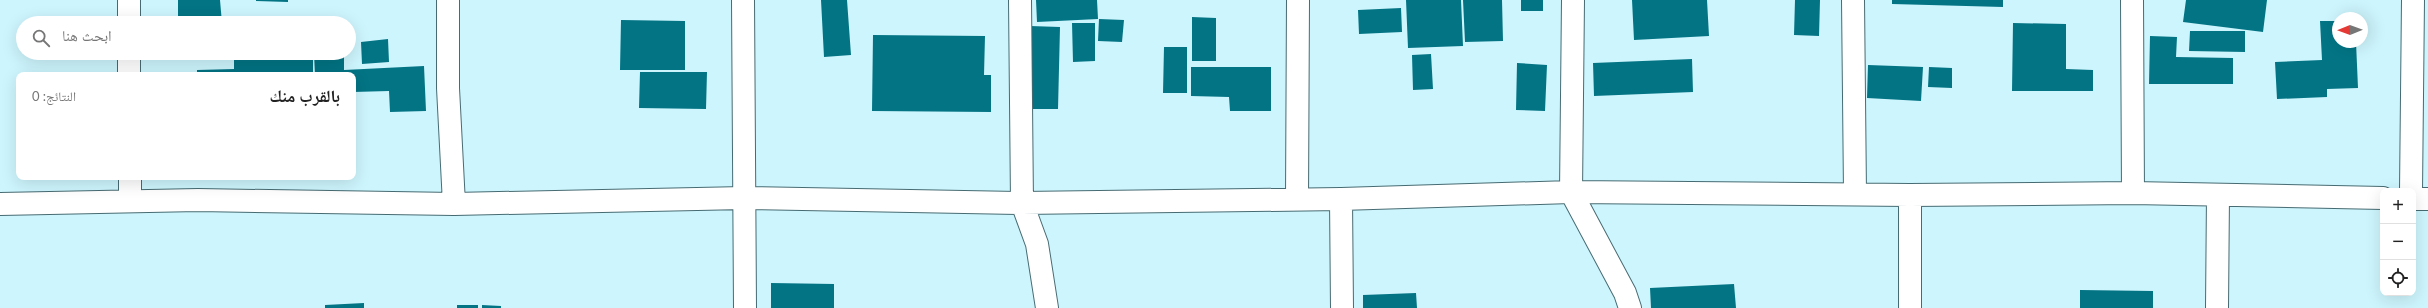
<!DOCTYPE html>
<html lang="ar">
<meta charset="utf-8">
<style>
:root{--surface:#fff;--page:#f6f6f6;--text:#222;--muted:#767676;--line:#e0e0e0}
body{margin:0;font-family:Lato,"Noto Naskh Arabic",sans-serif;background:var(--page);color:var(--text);direction:rtl}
.controls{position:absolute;right:12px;bottom:12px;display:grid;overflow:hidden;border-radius:8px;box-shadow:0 4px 16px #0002}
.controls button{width:36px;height:36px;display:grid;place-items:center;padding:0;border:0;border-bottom:1px solid var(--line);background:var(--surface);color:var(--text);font:20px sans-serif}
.compass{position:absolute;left:2332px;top:12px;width:36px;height:36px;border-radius:50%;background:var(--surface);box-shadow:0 4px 16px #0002;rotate:269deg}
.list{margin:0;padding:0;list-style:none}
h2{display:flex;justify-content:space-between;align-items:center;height:52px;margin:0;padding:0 16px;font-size:17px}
h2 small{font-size:13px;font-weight:400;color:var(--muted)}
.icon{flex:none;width:22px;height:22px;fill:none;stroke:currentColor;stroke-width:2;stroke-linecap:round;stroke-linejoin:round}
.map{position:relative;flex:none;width:2428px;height:308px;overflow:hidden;direction:ltr}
.search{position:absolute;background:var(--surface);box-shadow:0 4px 16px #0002;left:16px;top:16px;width:340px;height:44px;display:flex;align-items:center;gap:10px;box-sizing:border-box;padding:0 14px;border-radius:22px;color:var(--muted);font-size:15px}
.panel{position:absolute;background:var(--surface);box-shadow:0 4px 16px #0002;left:16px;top:72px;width:340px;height:108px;border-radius:8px;direction:rtl}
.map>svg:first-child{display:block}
.building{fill:#037484}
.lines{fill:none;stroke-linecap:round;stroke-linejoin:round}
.minor-casing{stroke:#476b72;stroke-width:24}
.minor{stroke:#fff;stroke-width:22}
</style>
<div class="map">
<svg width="2428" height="308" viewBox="0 0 2428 308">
<rect width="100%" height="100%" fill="#cdf5fd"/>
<path class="building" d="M178 0H220L222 23H178Z
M256 0H288V2L256 1Z
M821 0H847L851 55 824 57Z
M1036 0H1097L1098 19 1037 22Z
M1406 0H1461L1463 46 1408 48Z
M1463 0H1502L1503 41 1465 42Z
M1521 0H1543V11H1521Z
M1632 0H1707L1709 36 1634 40Z
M1795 0H1820L1819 36 1794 35Z
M1892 0H2003V7L1892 4Z
M2186 0H2267L2263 32 2183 22Z
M1401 8 1402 32 1359 34 1358 10Z
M1192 17 1216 18V61H1192Z
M1099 19 1124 20 1122 42 1098 41Z
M621 20 685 21V70H620Z
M2320 21H2338V42H2356L2358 88 2327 89V97L2277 99 2275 62 2322 60Z
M1072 23H1095V61L1073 62Z
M2013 23 2066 24V69L2093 70V91H2012Z
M1030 26 1060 27 1058 109H1028Z
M2190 31H2245V52L2189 51Z
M873 35 985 36 984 75H991V112L872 111Z
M2150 36 2177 37 2176 57 2233 58V84H2149Z
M388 39 389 62 362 64 361 42Z
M1164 47H1187V93H1163Z
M234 53H313V75H197V70L234 69Z
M314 53H344V70L424 66 426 111 390 112 389 91 353 92V75H315Z
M1431 54 1433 89 1413 90 1412 55Z
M1692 59 1693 92 1594 96 1593 63Z
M1517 63 1547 65 1545 111 1516 110Z
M1868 65 1923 67 1921 101 1867 98Z
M1191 67H1271V111H1230L1229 97 1191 96Z
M1929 67 1952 68V88L1928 87Z
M640 72H707L706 109 639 108Z
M771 283 834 284V308H771Z
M1734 284 1736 308H1651L1650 288Z
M2080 290 2153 291V308H2080Z
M1416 293 1417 308H1363V295Z
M364 303V308H325V305Z
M457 305H478V308H457Z
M482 305 501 306V308H482Z"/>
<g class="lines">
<defs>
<path id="minor" d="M129 0V23
M448 0V88L454 204
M743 0 745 308
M1020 0 1022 203 1037 244 1047 308
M1573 0 1571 192 1625 293 1630 308
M1853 0 1855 193
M2132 0 2133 193
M129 53V75
M130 177V201
M2411 191 2413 0
M1910 195V308
M1297 199 1298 0
M1341 199 1342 308
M2413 199H2428
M0 204 198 200 454 204 744 198 1022 203 1341 199 1571 192 1910 195 2133 193 2383 198
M2217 308 2218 195"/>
</defs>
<use href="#minor" class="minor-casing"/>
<use href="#minor" class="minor"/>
</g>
</svg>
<div class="controls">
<button>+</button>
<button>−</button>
<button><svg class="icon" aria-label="locate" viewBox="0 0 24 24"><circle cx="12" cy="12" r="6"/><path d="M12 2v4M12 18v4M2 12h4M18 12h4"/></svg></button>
</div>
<svg class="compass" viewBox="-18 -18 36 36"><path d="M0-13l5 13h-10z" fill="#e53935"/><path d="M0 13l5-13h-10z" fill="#767676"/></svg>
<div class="search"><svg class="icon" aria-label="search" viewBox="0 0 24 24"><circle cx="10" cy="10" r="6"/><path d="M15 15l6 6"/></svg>ابحث هنا</div>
<section class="panel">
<h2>بالقرب منك<small>النتائج: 0</small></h2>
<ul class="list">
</ul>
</section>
</div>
